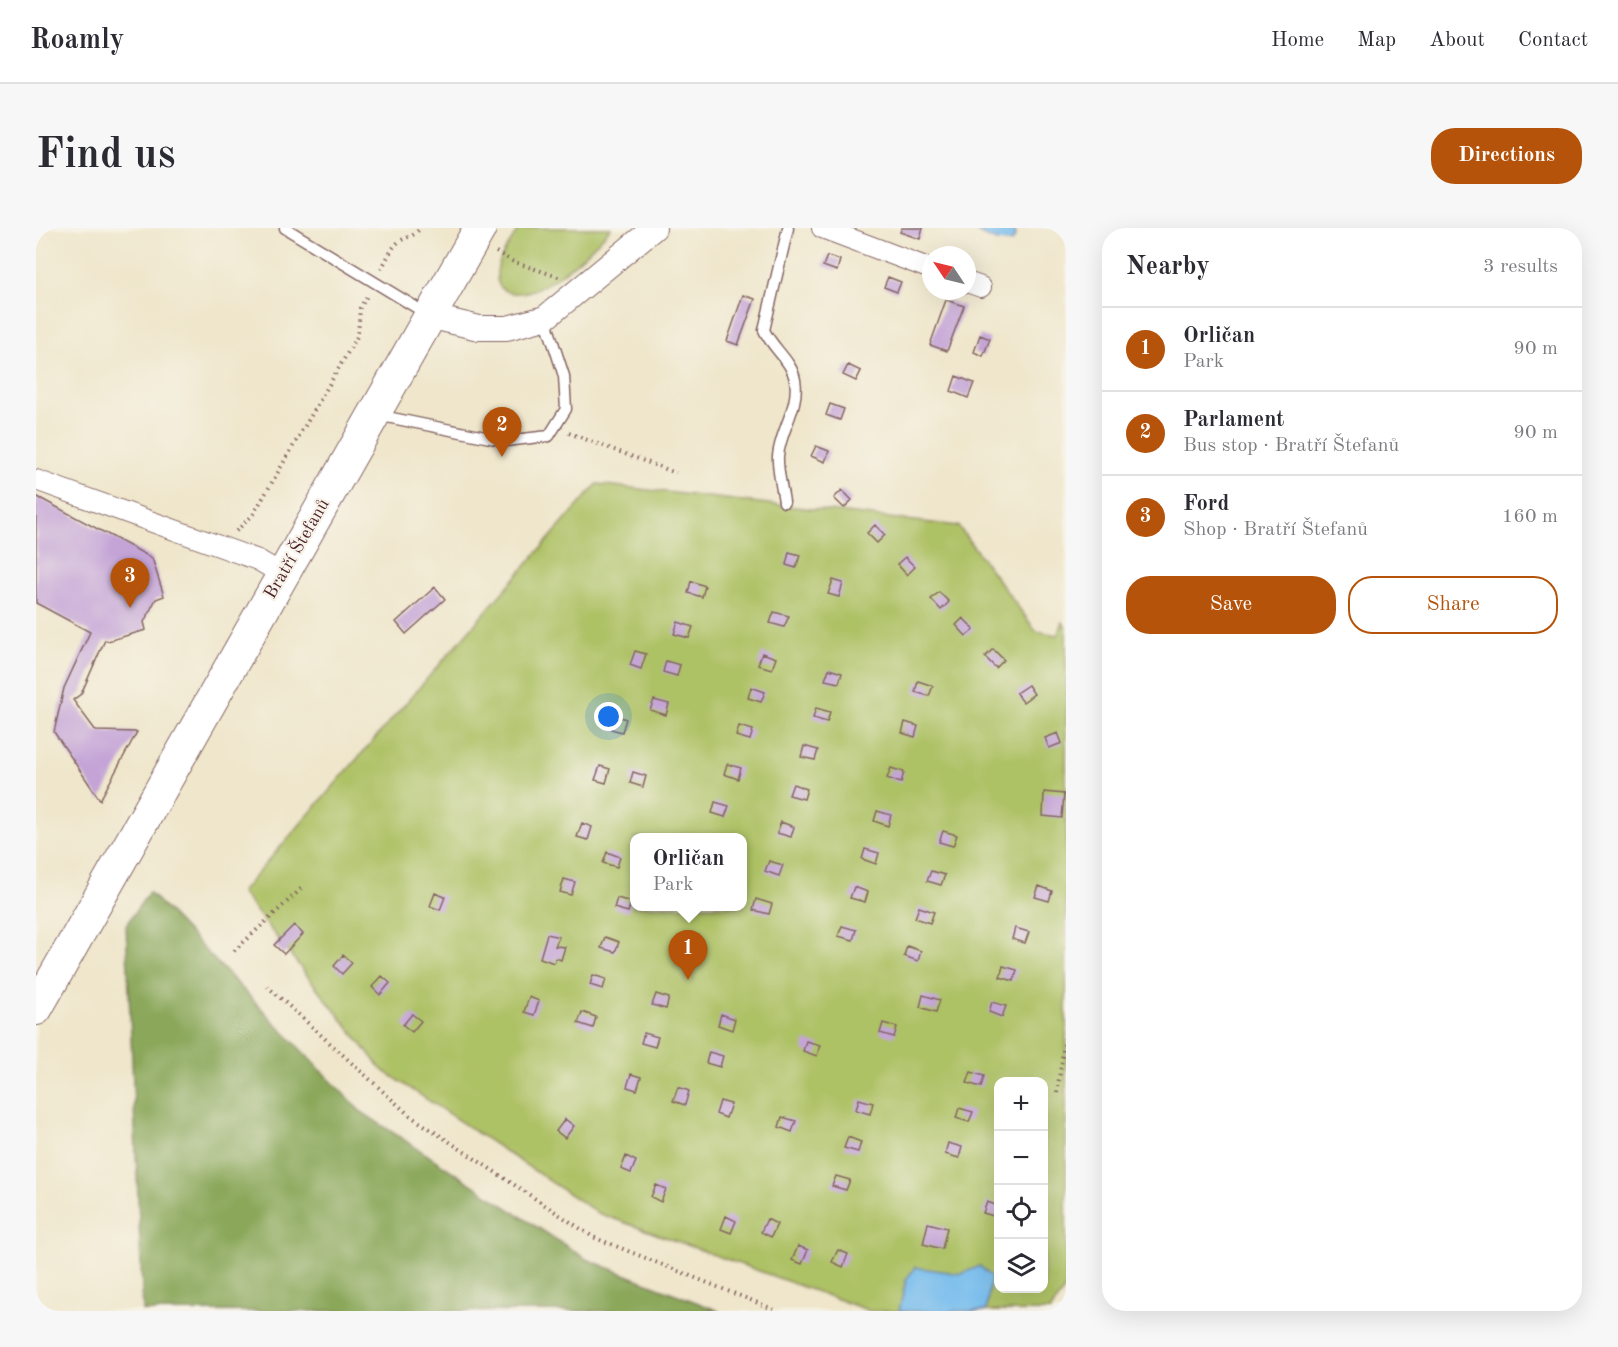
<!DOCTYPE html>
<meta charset="utf-8">
<style>
:root{--surface:#fff;--page:#f7f7f7;--text:#2b2b33;--muted:#7c7c81;--line:#e1e1e2;--accent:#b45309}
body{margin:0;font-family:"Old Standard TT",serif;background:var(--page);color:var(--text)}
.controls{position:absolute;right:18px;bottom:18px;display:grid;overflow:hidden;border-radius:12px;box-shadow:0 6px 24px #0002}
.controls button{width:54px;height:54px;display:grid;place-items:center;padding:0;border:0;border-bottom:2px solid var(--line);background:var(--surface);color:var(--text);font:30px sans-serif}
.compass{position:absolute;left:886px;top:18px;width:54px;height:54px;border-radius:50%;background:var(--surface);box-shadow:0 6px 24px #0002;rotate:305deg}
.you{position:absolute;left:573px;top:489px;width:21px;height:21px;margin:-15px;border:4px solid #fff;border-radius:50%;background:#1a73e8;box-shadow:0 0 0 9px #1a73e833}
.badge{display:grid;place-items:center;width:39px;height:39px;border-radius:50%;background:var(--accent);color:#fff;font-size:20px;font-weight:700}
.pin{position:absolute;translate:-50% -50px;filter:drop-shadow(0 2px 3px #0008)}
.pin::after{content:'';position:absolute;top:32px;width:21px;height:18px;background:inherit;clip-path:polygon(0 0,100% 0,50% 100%)}
.popup{position:absolute;left:594px;top:605px;width:117px;height:78px;box-sizing:border-box;display:grid;place-content:center;border-radius:12px;background:var(--surface);filter:drop-shadow(0 2px 4px #0005);font-size:20px;white-space:nowrap;color:var(--muted)}
.popup b{font-size:22px;color:var(--text)}
.popup::after{content:'';position:absolute;left:50%;top:100%;margin-left:-12px;border:12px solid transparent;border-top-color:var(--surface)}
.list{margin:0;padding:0;list-style:none}
h2{display:flex;justify-content:space-between;align-items:center;height:78px;margin:0;padding:0 24px;font-size:26px}
h2 small{font-size:20px;font-weight:400;color:var(--muted)}
.list li{display:grid;grid-template-columns:39px 1fr auto;gap:18px;align-items:center;box-sizing:border-box;height:84px;padding:0 24px;border-top:2px solid var(--line)}
.list b{display:block;font-size:22px;white-space:nowrap}
.list p{margin:0;font-size:20px;white-space:nowrap;color:var(--muted)}
.list em{font-size:20px;font-style:normal;color:var(--muted)}
.actions{display:flex;gap:12px;padding:18px 24px}
.actions a{flex:1;padding:14px 0;border:2px solid var(--accent);border-radius:24px;text-align:center;font-size:21px;color:var(--accent)}
.actions .main{background:var(--accent);color:#fff}
.icon{flex:none;width:33px;height:33px;fill:none;stroke:currentColor;stroke-width:2;stroke-linecap:round;stroke-linejoin:round}
.map{position:relative;flex:none;width:1030px;height:1083px;overflow:hidden;border-radius:24px}
header{display:flex;align-items:center;gap:36px;box-sizing:border-box;height:84px;padding:0 30px;background:var(--surface);border-bottom:2px solid var(--line)}
header strong{font-size:28px}
nav{display:flex;gap:33px;margin-inline-start:auto;font-size:21px}
.intro{display:flex;align-items:center;justify-content:space-between;box-sizing:border-box;height:144px;padding:0 36px}
h1{margin:0;font-size:42px}
.button{padding:15px 27px;border-radius:24px;background:var(--accent);color:#fff;font-size:21px;font-weight:700}
main{display:flex;gap:36px;padding:0 36px}
aside{flex:1;background:var(--surface);border-radius:24px;box-shadow:0 6px 24px #0002}
.map>svg:first-child{display:block}
.green{fill:#adc165;stroke:#7c7048;stroke-width:1.5;fill-rule:evenodd}
.forest{fill:#8aa75a;stroke:#6a6342;stroke-width:1.5}
.water{fill:#76bced;stroke:#606e8c;stroke-width:1.5}
.building{fill:#c4a4d7}
.lines{fill:none;stroke-linecap:round;stroke-linejoin:round}
.service-casing{stroke:#846563;stroke-width:13}
.minor-casing{stroke:#846563;stroke-width:22}
.tertiary-casing{stroke:#846563;stroke-width:26}
.primary-casing{stroke:#846563;stroke-width:34}
.path{stroke:#846563;stroke-width:4;stroke-dasharray:1.5 4.5;stroke-linecap:butt}
.service{stroke:#fff;stroke-width:10}
.minor{stroke:#fff;stroke-width:20}
.tertiary{stroke:#fff;stroke-width:24}
.primary{stroke:#fff;stroke-width:32}
.labels{text-anchor:middle;dominant-baseline:central;stroke-width:4.5;stroke-linejoin:round;paint-order:stroke}
.street-label{font-size:18px;fill:#4a1f2b;stroke:#f7f3e8}
</style>
<header>
<strong>Roamly</strong>
<nav><a>Home</a><a>Map</a><a>About</a><a>Contact</a></nav>
</header>
<div class="intro"><h1>Find us</h1><a class="button">Directions</a></div>
<main>
<div class="map">
<svg width="1030" height="1083" viewBox="0 0 1030 1083">
<rect width="100%" height="100%" fill="#f7f3e8"/>
<filter id="ink" filterUnits="userSpaceOnUse"><feTurbulence type="fractalNoise" baseFrequency=".0167" numOctaves="2"/><feDisplacementMap in="SourceGraphic" scale="12" xChannelSelector="R" yChannelSelector="G"/><feConvolveMatrix kernelMatrix="1 2 1 2 8 2 1 2 1" color-interpolation-filters="sRGB"/></filter>
<filter id="wash" filterUnits="userSpaceOnUse"><feTurbulence type="fractalNoise" baseFrequency=".008" numOctaves="4" result="noise"/><feDisplacementMap in="SourceGraphic" scale="24" xChannelSelector="R" yChannelSelector="G"/><feGaussianBlur stdDeviation="1.35" result="paint"/><feColorMatrix in="noise" values="0 0 0 0 0 0 0 0 0 0 0 0 0 0 0 0 0 1.4 0 .05"/><feComposite in="paint" operator="in"/></filter>
<g filter="url(#wash)">
<rect width="100%" height="100%" fill="#efe6cb"/>
<path class="green" d="M483 0H575C557 20 535 41 512 55 497 65 460 75 461 46 461 31 476 13 483 0Z
M561 256 922 298 1000 403 1022 407 1027 394 1030 400V1059L1014 1083H834L562 985 345 841 205 664ZM598 610H706V678H598ZM963 854H1008V1060H963Z"/>
<path class="forest" d="M113 664 324 883 550 1031 683 1083H107L90 697Z"/>
<path class="water" d="M936 0H978L980 7 976 14C960 15 948 10 936 0Z
M944 1038 955 1049 950 1083H863L870 1052 879 1039 925 1046Z"/>
<g id="blocks">
<path class="building" d="M866 0H887L884 11 864 4Z
M791 28 804 32 801 43 787 38Z
M852 49 865 54 861 64 848 59Z
M707 67 719 71 702 117 691 113Z
M910 72 928 78 911 123 894 117Z
M944 107 954 111 947 128 938 124Z
M812 137 825 143 820 153 807 147Z
M920 148 938 155 932 170 915 163Z
M794 176 808 181 804 192 790 187Z
M780 218 793 223 789 234 775 228Z
M806 262 816 272 808 280 798 270Z
M0 268 116 330 128 368 120 371 108 394 110 402 72 413 69 412 45 466 37 472 60 503 101 504 64 572 18 504 28 460 54 404 0 375Z
M839 297 849 307 841 315 831 305Z
M753 324 764 327 760 340 750 337Z
M869 329 879 339 871 347 861 336Z
M797 352 807 355 803 369 792 366Z
M655 353 669 358 666 369 652 365Z
M399 359 409 371 370 406 360 394Z
M903 364 913 374 905 382 895 371Z
M738 384 753 388 748 399 734 395Z
M927 390 938 401 930 408 920 397Z
M642 394 657 399 653 410 638 406Z
M957 421 968 432 960 440 949 429Z
M599 423 610 426 605 441 594 437Z
M726 425 740 430 736 441 722 437Z
M630 433 644 437 641 448 627 444Z
M793 441 806 445 803 455 789 452Z
M882 453 897 458 893 468 879 464Z
M992 457 998 466 987 474 980 465Z
M715 459 729 464 725 474 712 470Z
M618 472 633 476 630 487 614 482Z
M780 480 794 484 791 494 777 490Z
M579 487 590 491 586 504 575 501Z
M869 494 882 498 879 509 866 505Z
M703 498 717 502 714 512 700 508Z
M1022 505 1026 515 1013 520 1009 510Z
M768 518 782 522 779 532 765 529Z
M691 536 705 540 702 551 688 546Z
M564 538 574 541 570 555 559 552Z
M855 540 868 544 865 555 851 550Z
M597 544 610 548 607 559 594 555Z
M757 556 771 561 768 571 753 567Z
M1008 564 1028 566 1026 590 1007 588Z
M679 574 693 578 689 589 676 585Z
M841 583 855 587 852 598 838 593Z
M745 594 758 599 755 609 741 605Z
M546 595 556 599 552 612 541 609Z
M907 603 921 607 917 618 903 614Z
M829 621 843 625 840 636 826 631Z
M571 624 584 629 581 639 567 635Z
M733 633 747 637 743 648 729 643Z
M895 643 909 647 905 657 891 653Z
M528 651 539 654 535 667 524 664Z
M1003 658 1016 663 1013 673 999 669Z
M818 659 832 664 829 674 814 670Z
M399 665 409 669 404 682 394 678Z
M581 670 595 674 592 684 578 680Z
M720 671 736 676 733 686 717 682Z
M883 679 898 684 894 695 879 690Z
M258 697 267 706 248 726 238 717Z
M806 698 820 702 817 712 802 708Z
M979 700 993 704 989 715 976 711Z
M511 706 523 709 519 718 529 719 525 732 520 730 518 735 504 730Z
M569 709 583 714 579 724 565 720Z
M871 718 885 723 882 733 868 728Z
M307 727 316 735 306 746 298 738Z
M967 738 981 742 978 753 964 749Z
M557 747 570 751 567 761 554 757Z
M346 748 354 755 344 767 336 759Z
M620 766 633 770 630 781 616 777Z
M887 767 904 772 900 784 884 779Z
M493 769 503 773 498 787 488 784Z
M956 774 970 778 966 789 953 784Z
M546 784 560 789 557 800 542 795Z
M376 786 385 793 376 804 367 797Z
M685 786 699 791 696 802 682 797Z
M847 795 861 799 858 809 844 805Z
M608 805 622 809 619 819 605 815Z
M770 813 784 817 781 828 767 823Z
M673 824 687 828 684 839 670 835Z
M935 844 948 848 945 859 931 855Z
M595 846 605 849 601 862 591 859Z
M642 859 653 863 649 877 637 873Z
M823 871 837 875 834 886 820 882Z
M684 873 695 876 690 890 680 886Z
M923 880 937 884 933 894 920 890Z
M746 889 760 893 756 904 743 899Z
M529 891 538 898 529 910 520 903Z
M812 909 825 914 822 924 808 920Z
M912 915 926 919 923 930 909 926Z
M590 928 600 933 595 945 585 941Z
M800 948 814 952 810 962 796 958Z
M620 957 630 961 625 974 615 969Z
M951 974 963 978 961 989 947 985Z
M690 988 700 993 695 1005 685 1001Z
M731 991 741 996 735 1009 725 1004Z
M892 995 911 1000 906 1021 887 1016Z
M762 1018 772 1022 766 1036 756 1032Z
M802 1022 812 1026 807 1039 796 1034Z"/>
</g>
</g>
<g filter="url(#ink)">
<use href="#blocks" fill-opacity="0" stroke="#846563" stroke-width="1.5"/>
<g class="lines">
<defs>
<path id="service" d="M249 0 391 86
M341 187 469 213 513 208 530 181 528 148 509 90
M748 274C746 259 741 242 742 228 744 203 764 178 759 152 756 133 736 120 728 102L752 0"/>
<path id="minor" d="M786 0 895 41
M931 54 945 59
M0 252 222 332 246 346"/>
<path id="tertiary" d="M393 88 443 100H471L509 90 618 0"/>
<path id="primary" d="M0 781 444 0"/>
</defs>
<use href="#service" class="service-casing"/>
<use href="#minor" class="minor-casing"/>
<use href="#tertiary" class="tertiary-casing"/>
<use href="#primary" class="primary-casing"/>
<path class="path" d="M460 24 476 33 525 50
M345 41C351 32 355 19 364 13 372 8 378 9 384 0
M533 205 640 245
M200 303 217 287 322 107 324 80 332 66
M198 723 266 660
M231 758 373 887 557 1009 742 1083
M1021 865 1030 802"/>
<use href="#service" class="service"/>
<use href="#minor" class="minor"/>
<use href="#tertiary" class="tertiary"/>
<use href="#primary" class="primary"/>
</g>
</g>
<g class="labels">
<g class="street-label">
<text transform="translate(261 321) rotate(-60)">Bratří Štefanů</text>
</g>
</g>
</svg>
<div class="controls">
<button>+</button>
<button>−</button>
<button><svg class="icon" aria-label="locate" viewBox="0 0 24 24"><circle cx="12" cy="12" r="6"/><path d="M12 2v4M12 18v4M2 12h4M18 12h4"/></svg></button>
<button><svg class="icon" aria-label="layers" viewBox="0 0 24 24"><path d="M12 4l9 5-9 5-9-5zM3 14l9 5 9-5"/></svg></button>
</div>
<svg class="compass" viewBox="-18 -18 36 36"><path d="M0-13l5 13h-10z" fill="#e53935"/><path d="M0 13l5-13h-10z" fill="#7c7c81"/></svg>
<div class="you"></div>
<div class="pin badge" style="left:652px;top:752px">1</div>
<div class="popup"><b>Orličan</b>Park</div>
<div class="pin badge" style="left:466px;top:229px">2</div>
<div class="pin badge" style="left:94px;top:380px">3</div>
</div>
<aside>
<h2>Nearby<small>3 results</small></h2>
<ul class="list">
<li><span class="badge">1</span><div><b>Orličan</b><p>Park</p></div><em>90 m</em></li>
<li><span class="badge">2</span><div><b>Parlament</b><p>Bus stop · Bratří Štefanů</p></div><em>90 m</em></li>
<li><span class="badge">3</span><div><b>Ford</b><p>Shop · Bratří Štefanů</p></div><em>160 m</em></li>
</ul>
<div class="actions"><a class="main">Save</a><a>Share</a></div>
</aside>
</main>
